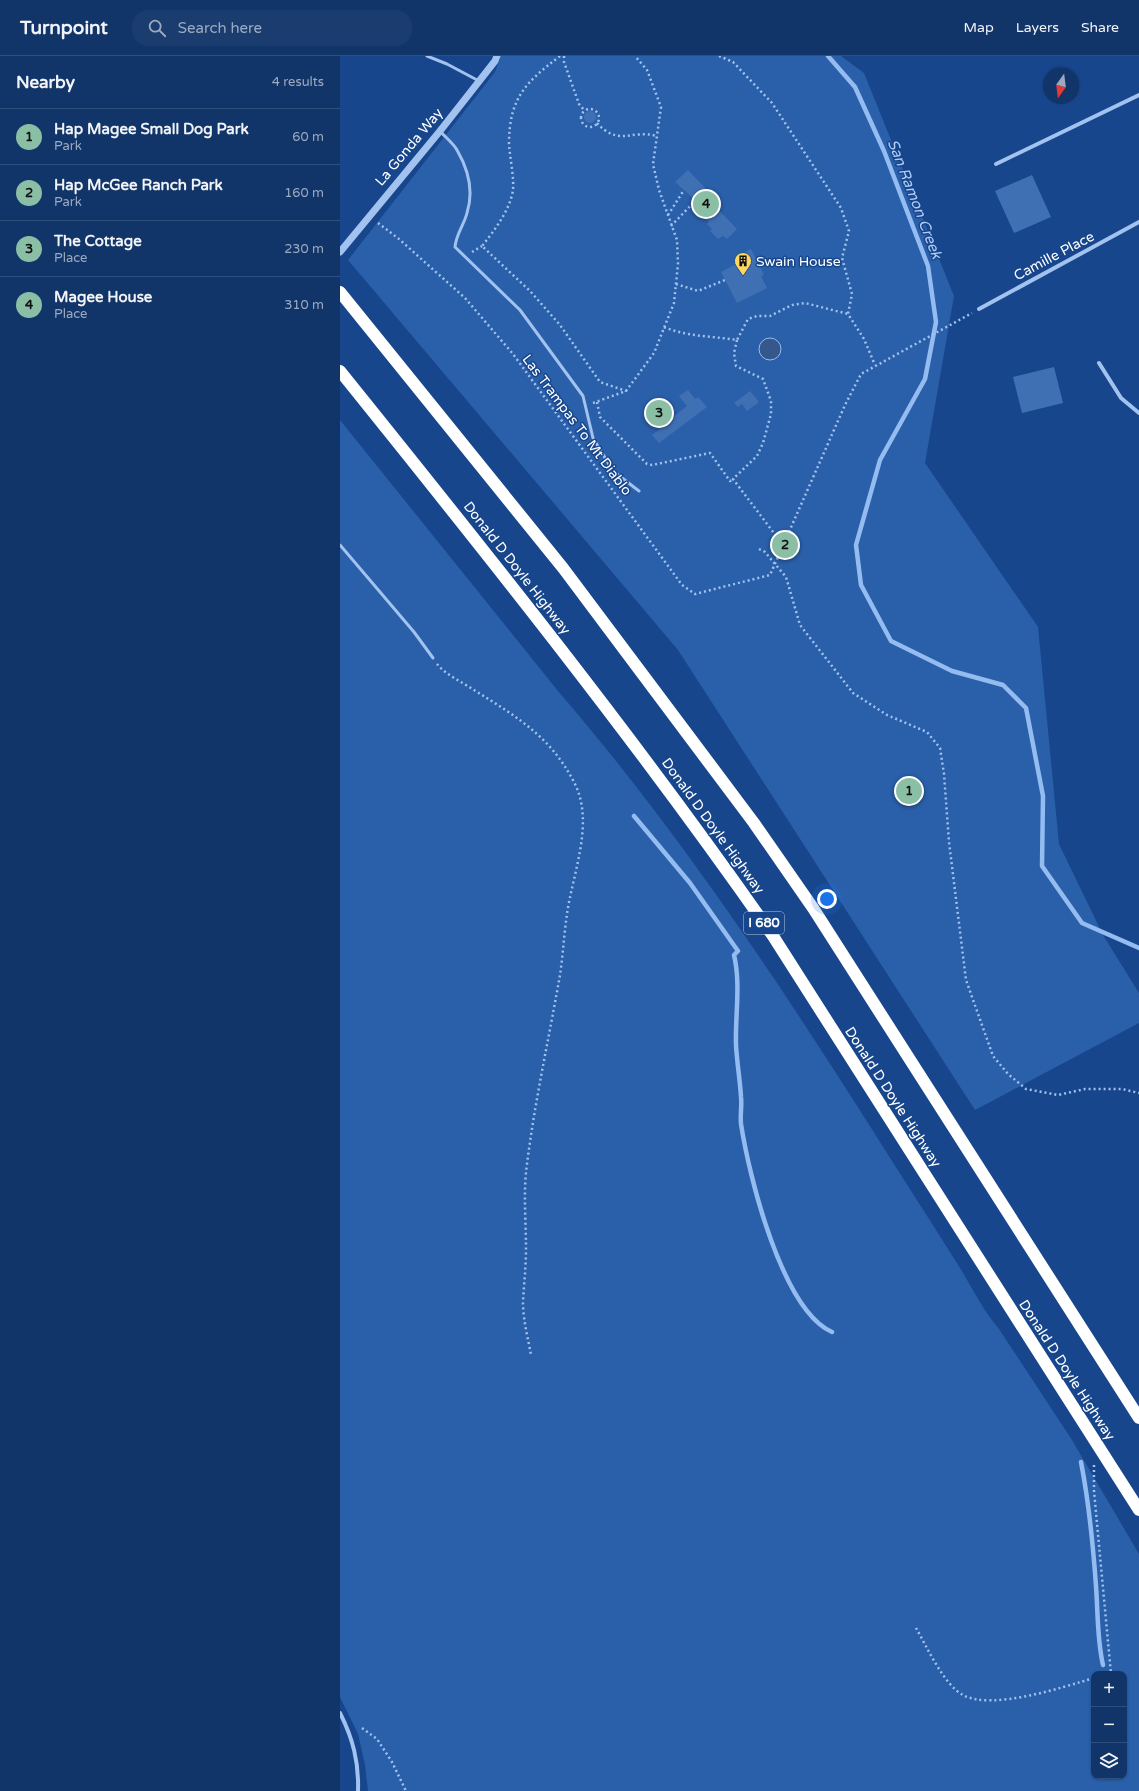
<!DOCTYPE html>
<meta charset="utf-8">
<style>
:root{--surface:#113469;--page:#1a3c6f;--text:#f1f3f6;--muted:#9caac0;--line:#304f7d;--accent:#8abfa5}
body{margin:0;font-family:"Varela Round",sans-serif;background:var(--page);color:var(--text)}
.controls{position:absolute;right:12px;bottom:12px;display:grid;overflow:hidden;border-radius:8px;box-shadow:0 1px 3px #0004}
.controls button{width:36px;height:36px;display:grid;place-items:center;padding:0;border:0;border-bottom:1px solid var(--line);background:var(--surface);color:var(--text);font:20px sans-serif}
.compass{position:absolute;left:703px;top:12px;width:36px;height:36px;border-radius:50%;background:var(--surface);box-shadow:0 1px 3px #0004;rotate:194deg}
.you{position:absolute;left:487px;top:843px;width:14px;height:14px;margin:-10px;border:3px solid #fff;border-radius:50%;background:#1a73e8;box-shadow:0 0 0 6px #1a73e833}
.badge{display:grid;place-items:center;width:26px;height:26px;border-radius:50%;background:var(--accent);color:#111;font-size:13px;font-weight:700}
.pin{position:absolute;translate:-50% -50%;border:2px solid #fff;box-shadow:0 1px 4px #0006}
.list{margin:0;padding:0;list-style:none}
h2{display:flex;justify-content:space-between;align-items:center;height:52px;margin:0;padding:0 16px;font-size:17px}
h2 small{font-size:13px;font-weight:400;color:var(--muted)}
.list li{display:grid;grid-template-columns:26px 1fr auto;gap:12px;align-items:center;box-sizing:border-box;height:56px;padding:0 16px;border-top:1px solid var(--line)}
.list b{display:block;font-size:15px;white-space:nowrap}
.list p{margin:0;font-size:13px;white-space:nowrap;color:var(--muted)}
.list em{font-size:13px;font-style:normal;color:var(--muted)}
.icon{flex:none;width:22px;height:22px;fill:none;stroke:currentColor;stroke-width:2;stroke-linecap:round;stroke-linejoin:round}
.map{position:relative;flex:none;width:799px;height:1735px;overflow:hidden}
header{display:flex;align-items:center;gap:24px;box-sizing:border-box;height:56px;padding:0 20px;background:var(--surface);border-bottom:1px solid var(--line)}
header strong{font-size:19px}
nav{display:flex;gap:22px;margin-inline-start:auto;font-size:14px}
.search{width:280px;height:36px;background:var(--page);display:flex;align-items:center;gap:10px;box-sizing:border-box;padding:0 14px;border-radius:16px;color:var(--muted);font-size:15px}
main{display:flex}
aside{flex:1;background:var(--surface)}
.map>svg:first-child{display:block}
.green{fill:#2a5faa;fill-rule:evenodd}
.water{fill:#35578b;stroke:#94bcf1}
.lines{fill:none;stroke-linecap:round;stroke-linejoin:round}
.stream{stroke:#94bcf1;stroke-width:4.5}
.building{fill:#4070b4}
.path{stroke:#a2c2ef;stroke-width:2.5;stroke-dasharray:2 3;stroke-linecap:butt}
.service{stroke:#a2c2ef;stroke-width:3}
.minor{stroke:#a2c2ef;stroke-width:4}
.tertiary{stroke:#a2c2ef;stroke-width:7}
.motorway{stroke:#fff;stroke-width:12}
.labels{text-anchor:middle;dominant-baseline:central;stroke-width:3;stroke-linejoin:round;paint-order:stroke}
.shield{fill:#17468c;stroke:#b9c8dc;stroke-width:1}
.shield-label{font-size:13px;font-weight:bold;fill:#fff}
.street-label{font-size:14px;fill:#fff;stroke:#17468c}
.poi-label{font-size:14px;fill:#fff;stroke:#17468c;text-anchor:start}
.water-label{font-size:15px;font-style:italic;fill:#aeccf6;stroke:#17468c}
</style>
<header>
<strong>Turnpoint</strong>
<div class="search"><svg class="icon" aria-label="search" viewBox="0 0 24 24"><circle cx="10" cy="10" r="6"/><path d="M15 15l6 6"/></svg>Search here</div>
<nav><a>Map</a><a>Layers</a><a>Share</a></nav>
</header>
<main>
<aside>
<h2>Nearby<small>4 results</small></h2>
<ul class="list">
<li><span class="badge">1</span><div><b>Hap Magee Small Dog Park</b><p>Park</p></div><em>60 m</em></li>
<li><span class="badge">2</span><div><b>Hap McGee Ranch Park</b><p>Park</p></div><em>160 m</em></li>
<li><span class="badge">3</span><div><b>The Cottage</b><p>Place</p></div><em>230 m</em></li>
<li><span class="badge">4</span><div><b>Magee House</b><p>Place</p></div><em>310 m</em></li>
</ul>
</aside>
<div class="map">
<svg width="799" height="1735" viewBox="0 0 799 1735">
<rect width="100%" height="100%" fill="#17468c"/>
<path class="green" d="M161 0H501L524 17 614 240 585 407 698 571 719 788 763 879 799 937V967L635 1054 338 594 8 204 155 16Z
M0 364 218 635C331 766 428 910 521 1056 552 1105 584 1155 615 1204 630 1227 641 1252 659 1273L732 1384 799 1498V1735H28L25 1709 18 1678 0 1641ZM754 1618H784V1720H754Z"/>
<path class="water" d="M419 293a11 11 0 1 1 22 0a11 11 0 1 1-22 0Z"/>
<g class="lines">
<path class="stream" d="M488 0 515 31 544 95 588 210 596 266 585 323 540 404 516 489 521 529 551 585 612 615 663 629 686 652 703 740 702 810 742 867 799 892
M294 760 350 827 398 895 394 899C401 928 395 960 396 989 397 1007 400 1024 401 1041 402 1050 400 1059 401 1068 409 1120 442 1254 492 1276
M741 1406C749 1447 753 1488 756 1530 758 1557 757 1583 763 1609"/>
</g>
<path class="building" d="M244 61a6 6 0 1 1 12 0a6 6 0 1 1-12 0Z
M348 114 375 142 371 146 397 173 387 183 383 180 378 183 370 175 372 173 367 168 369 166 356 153 361 149 335 126Z
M692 119 711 161 674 177 655 135Z
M411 193 424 219 421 220 427 232 397 247 381 216 402 205 398 199Z
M714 311 723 347 682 357 673 321Z
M348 334 355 343 358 341 367 351 319 387 312 379 320 373 305 354 318 343 333 361 347 350 339 340Z
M410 335 419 346 407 355 402 348 398 351 394 347Z"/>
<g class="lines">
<path class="path" d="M220 0C186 26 169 42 169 88 170 103 174 119 173 134 170 154 154 175 142 190L190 235 220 269 260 326 286 335
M224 0V6L239 48 244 54
M379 0 393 6 432 47 501 152 509 175 502 202 512 238 508 258 524 283 535 309
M241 62a9 9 0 1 1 18 0a9 9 0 1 1-18 0Z
M257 67C279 91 291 73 317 80
M328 159 344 134
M38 167 59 183 125 242 173 298 342 529 355 538 430 519 505 349 521 318 632 257
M331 170 356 144
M132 196 142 190
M336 228 358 235 385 224
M324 271C348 281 372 280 397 284L408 263 417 260H430L452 249 465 247 508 258
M397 284 394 297 396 310 423 323 431 345V358L423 387 417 400 393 423 443 489
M257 346 260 361 307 408 312 409 370 397 390 425 393 423
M253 347 286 335 314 297 334 247 338 208 337 184 319 134 313 108 321 51 307 14 295 0
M419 493 425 496 446 521 460 569 513 637 547 659 587 676 600 692 604 718 609 786 626 924 653 1000 668 1018 686 1033 718 1039 745 1033H782L799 1037
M97 608C106 619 122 626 134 634 177 661 210 680 234 726 255 766 233 816 227 858 224 878 223 899 220 919 209 982 195 1044 187 1108 183 1136 186 1165 186 1192 186 1210 184 1228 183 1246 183 1264 188 1282 191 1299
M754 1409V1435L771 1618
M576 1572C587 1591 604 1629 623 1639 652 1655 723 1631 754 1622
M22 1672 37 1683 52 1706 66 1735"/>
<path class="service" d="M87 0 107 8 139 25
M100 75C105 81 113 87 117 94 128 113 134 135 127 157 124 169 116 178 115 191L180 254 243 340 253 382 273 415 299 435
M0 489 74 576 93 602"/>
<path class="minor" d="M656 108 799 39
M639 253 799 166
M759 307 781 342 799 357
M0 1657C13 1683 19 1706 18 1735"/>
<path class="tertiary" d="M0 196 100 75 155 5 157 0"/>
<path class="motorway" d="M0 236 223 512 414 767 473 852 799 1362
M0 315C149 500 297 685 433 880L799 1454"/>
</g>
<defs>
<symbol id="building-pin" viewBox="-11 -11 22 30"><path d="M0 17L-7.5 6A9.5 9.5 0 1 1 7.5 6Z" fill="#ffd75f" stroke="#17468c"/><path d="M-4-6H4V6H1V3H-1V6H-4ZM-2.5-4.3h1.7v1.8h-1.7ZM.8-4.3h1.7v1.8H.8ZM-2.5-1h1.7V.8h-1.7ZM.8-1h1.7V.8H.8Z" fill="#111"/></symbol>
</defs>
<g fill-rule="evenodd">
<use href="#building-pin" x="393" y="195" width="20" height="27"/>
</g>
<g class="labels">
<rect class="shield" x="404" y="856" width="40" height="22" rx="3"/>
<g class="shield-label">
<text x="424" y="867">I 680</text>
</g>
<g class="street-label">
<text transform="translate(69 91) rotate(-50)">La Gonda Way</text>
<text transform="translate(714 200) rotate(-28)">Camille Place</text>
<text transform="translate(237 369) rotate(53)">Las Trampas To Mt Diablo</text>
<text transform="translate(177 512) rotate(52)">Donald D Doyle Highway</text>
<text transform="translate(373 770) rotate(54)">Donald D Doyle Highway</text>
<text transform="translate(553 1041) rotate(57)">Donald D Doyle Highway</text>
<text transform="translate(727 1314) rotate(57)">Donald D Doyle Highway</text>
</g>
<g class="poi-label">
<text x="416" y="205">Swain House</text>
</g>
<g class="water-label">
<text transform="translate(575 143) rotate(69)">San Ramon Creek</text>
</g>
</g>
</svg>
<div class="controls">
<button>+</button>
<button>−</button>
<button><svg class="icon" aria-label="layers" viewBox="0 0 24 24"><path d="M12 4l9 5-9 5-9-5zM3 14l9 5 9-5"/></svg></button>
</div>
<svg class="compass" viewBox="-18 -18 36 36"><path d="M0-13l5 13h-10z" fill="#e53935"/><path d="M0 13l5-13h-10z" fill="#9caac0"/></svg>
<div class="you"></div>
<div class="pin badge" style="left:569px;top:735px">1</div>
<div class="pin badge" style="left:445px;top:489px">2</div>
<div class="pin badge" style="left:319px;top:357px">3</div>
<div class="pin badge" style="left:366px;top:148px">4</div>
</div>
</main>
